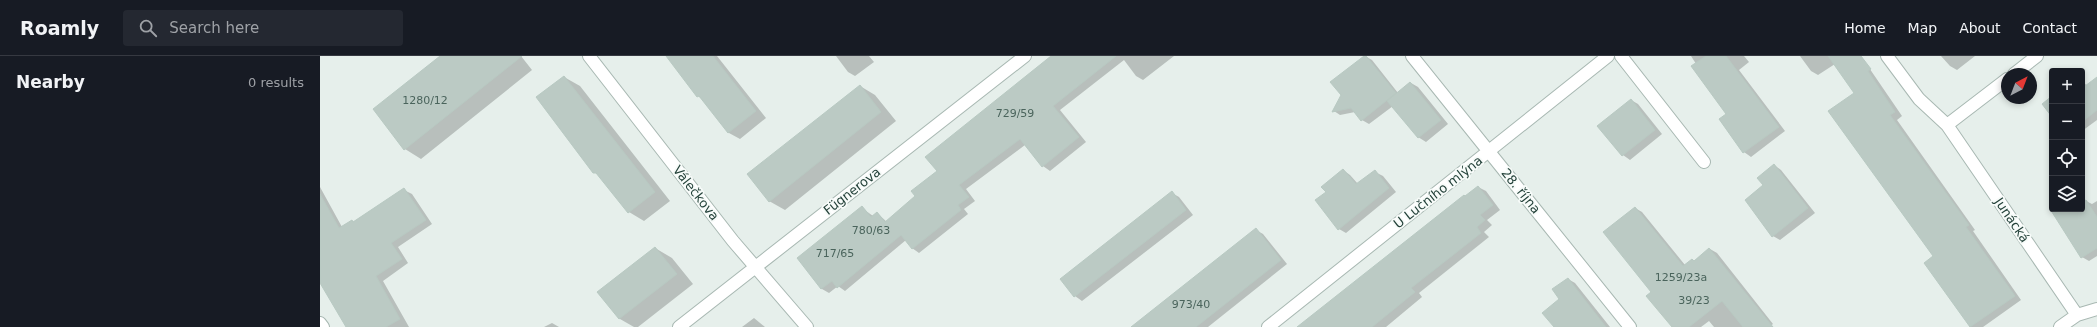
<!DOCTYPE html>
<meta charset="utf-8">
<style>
:root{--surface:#171b24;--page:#242831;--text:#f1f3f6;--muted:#9ea1a6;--line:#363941}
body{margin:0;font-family:"DejaVu Sans",sans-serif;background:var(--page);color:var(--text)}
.controls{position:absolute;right:12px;top:12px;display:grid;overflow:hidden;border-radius:4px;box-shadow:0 2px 6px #0003}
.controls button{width:36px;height:36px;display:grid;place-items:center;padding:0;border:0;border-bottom:1px solid var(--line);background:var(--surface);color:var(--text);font:20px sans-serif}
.compass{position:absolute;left:1681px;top:12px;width:36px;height:36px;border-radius:50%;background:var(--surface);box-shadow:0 2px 6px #0003;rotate:42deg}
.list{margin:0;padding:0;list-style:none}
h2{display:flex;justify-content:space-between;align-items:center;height:52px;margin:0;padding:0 16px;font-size:17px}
h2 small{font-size:13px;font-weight:400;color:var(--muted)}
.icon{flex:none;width:22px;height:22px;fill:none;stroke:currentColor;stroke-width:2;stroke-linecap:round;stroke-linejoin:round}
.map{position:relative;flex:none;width:1777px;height:271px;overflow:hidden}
header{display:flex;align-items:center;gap:24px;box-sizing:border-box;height:56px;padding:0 20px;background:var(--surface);border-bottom:1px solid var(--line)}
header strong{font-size:19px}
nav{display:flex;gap:22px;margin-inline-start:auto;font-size:14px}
.search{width:280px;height:36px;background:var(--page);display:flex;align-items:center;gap:10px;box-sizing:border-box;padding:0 14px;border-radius:4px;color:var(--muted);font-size:15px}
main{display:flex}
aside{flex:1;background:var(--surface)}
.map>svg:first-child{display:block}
.shadow{fill:#0003}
.building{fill:#bbcac4;stroke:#b8c9c2}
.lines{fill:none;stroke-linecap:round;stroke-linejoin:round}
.minor-casing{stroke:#a8b8b2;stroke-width:14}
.minor{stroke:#fff;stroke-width:12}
.labels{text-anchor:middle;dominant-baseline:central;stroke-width:3.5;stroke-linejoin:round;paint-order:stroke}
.number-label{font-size:11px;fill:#4a645c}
.street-label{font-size:13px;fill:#24423a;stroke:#f7fbf9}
</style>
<header>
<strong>Roamly</strong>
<div class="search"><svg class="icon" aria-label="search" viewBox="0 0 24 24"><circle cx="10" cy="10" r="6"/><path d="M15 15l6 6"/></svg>Search here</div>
<nav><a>Home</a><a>Map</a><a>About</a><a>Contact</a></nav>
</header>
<main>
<aside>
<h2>Nearby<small>0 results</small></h2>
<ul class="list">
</ul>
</aside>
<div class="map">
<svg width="1777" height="271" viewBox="0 0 1777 271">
<rect width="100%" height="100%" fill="#e6efeb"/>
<path class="shadow" d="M122 0H201L212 14 101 103 85 93Z
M347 0H397L446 62 420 83 409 77 382 43 378 40Z
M516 0H549L554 6 535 20 528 16Z
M733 0H854L823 24 816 20 804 4 740 54 766 86 730 115 723 110 705 89 646 133 655 145 644 153 648 158 599 197 592 192 586 184 525 235 518 230 509 237 502 233 478 202 542 152 553 160 557 157 567 166 597 140 619 115Z
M1045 0 1052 4 1078 37 1091 27 1098 31 1128 68 1106 86 1098 81 1073 50 1049 68 1042 64 1035 56 1020 59 1014 55Z
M1371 0H1424L1429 6 1419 14 1465 75 1431 101 1424 96 1400 64 1408 58Z
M1480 0H1541L1582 60 1577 64 1655 174 1653 175 1701 244 1663 271H1650L1615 200 1509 55 1536 37 1515 8 1498 19 1491 15Z
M1621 0H1655L1637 14 1630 10Z
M244 21 260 30 350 145 324 165 309 156 279 119 274 116Z
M1762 24 1767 30 1777 33V64L1762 75Z
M540 30 555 39 576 65 465 154 449 145Z
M1311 44 1318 48 1342 78 1310 104 1303 99 1278 70Z
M1454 109 1461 114 1495 157 1460 184 1453 180 1426 144 1444 130Z
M1023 114 1030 119 1038 128 1055 116 1063 120 1076 136 1026 177 1019 173Z
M0 131 22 171 32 165 34 166 84 134 92 138 112 168 78 191 88 207 63 225 89 271H27L0 203Z
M1158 131 1166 135 1180 154 1167 164 1172 169 1164 176 1169 181 1099 237 1102 241 1066 271H978Z
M852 137 859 141 873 159 762 245 755 240Z
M1766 145 1772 148 1777 145V200L1769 205 1762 201 1753 153H1762V148Z
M1315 152 1322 156 1365 209 1374 205 1390 193 1397 197 1453 268 1449 271H1394L1389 265 1381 271H1353L1332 236Z
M936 174 943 178 967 208 888 271H813Z
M335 192 352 202 373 228 318 271H314L300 263 279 236Z
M1248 223 1255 227 1290 271H1234Z
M434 262 445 271H422Z
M232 267 239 271H224Z"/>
<path class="building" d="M120 0H202L84 94 53 53Z
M346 0H393L436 55 408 77 379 40 377 41Z
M731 0H796L733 50 759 81 722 111 700 83 639 129 649 141 638 149 641 154 592 193 581 179 517 232 512 225 501 233 477 202 542 150 551 161 557 156 565 166 595 140 591 135 617 115 605 101Z
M1044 0H1046L1076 37 1041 65 1031 52 1012 56 1021 39 1010 26Z
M1386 0H1406L1459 71 1423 97 1399 63 1406 58 1371 10Z
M1508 0H1541L1551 13 1548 15 1575 56 1570 59 1649 169 1646 171 1695 240 1650 271 1604 207 1613 200 1508 55 1534 37Z
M244 20 335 136 308 157 276 117H273L216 41Z
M1777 21V54L1762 66V27L1765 30Z
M1090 26 1121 64 1098 82 1067 45Z
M540 29 561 56 449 146 427 118Z
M1732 40V61L1722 48Z
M1311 43 1335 74 1302 100 1277 70Z
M1454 108 1488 152 1452 181 1425 144 1443 129 1437 122Z
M1023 113 1036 128 1055 114 1069 132 1018 174 995 144 1006 136 1001 131Z
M1158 130 1173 149 1160 159 1165 164 1157 171 1161 177 1091 232 1095 236 1052 271H977L1144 139 1145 140Z
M84 132 106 164 71 187 82 203 56 220 80 263 66 271H26L0 227V138L19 172 32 164 33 166Z
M852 135 866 154 754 241 740 223Z
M1766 144 1777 161V192L1761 202 1730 153H1762V146Z
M1315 151 1363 210 1372 203 1374 205 1389 192 1453 271H1423L1402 245 1369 271H1352L1326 240 1331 236 1283 176Z
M936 172 961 204 876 271H811Z
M335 191 357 218 299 263 277 236Z
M1248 222 1268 248 1286 271H1234L1222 257 1239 243 1232 233Z"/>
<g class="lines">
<defs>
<path id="minor" d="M269 0 413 185 487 271
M1092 0 1310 271
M1301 0 1384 106
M1567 0 1599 43 1627 69 1757 259
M1694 18 1717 0
M1627 69 1687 23
M0 267 3 271
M359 271 705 0
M948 271 1288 0
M1740 271 1757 259 1777 253"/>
</defs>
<use href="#minor" class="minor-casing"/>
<use href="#minor" class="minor"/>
</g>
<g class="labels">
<g class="number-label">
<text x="105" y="44">1280/12</text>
<text x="695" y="57">729/59</text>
<text x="551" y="174">780/63</text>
<text x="515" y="197">717/65</text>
<text x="1361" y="221">1259/23a</text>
<text x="1374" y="244">39/23</text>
<text x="871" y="248">973/40</text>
</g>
<g class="street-label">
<text transform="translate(532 135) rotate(-38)">Fügnerova</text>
<text transform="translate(1201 135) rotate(51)">28. října</text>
<text transform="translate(1118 136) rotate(-38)">U Lučního mlýna</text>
<text transform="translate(376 137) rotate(52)">Válečkova</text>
<text transform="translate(1692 164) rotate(56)">Junácká</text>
</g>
</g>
</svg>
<div class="controls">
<button>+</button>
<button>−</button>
<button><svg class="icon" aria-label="locate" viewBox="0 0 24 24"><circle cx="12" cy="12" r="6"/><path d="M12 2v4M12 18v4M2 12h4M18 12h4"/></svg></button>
<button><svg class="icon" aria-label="layers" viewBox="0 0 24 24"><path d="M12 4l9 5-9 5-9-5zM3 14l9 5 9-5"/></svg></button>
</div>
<svg class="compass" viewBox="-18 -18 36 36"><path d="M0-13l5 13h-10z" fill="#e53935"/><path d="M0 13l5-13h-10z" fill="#9ea1a6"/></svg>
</div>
</main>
